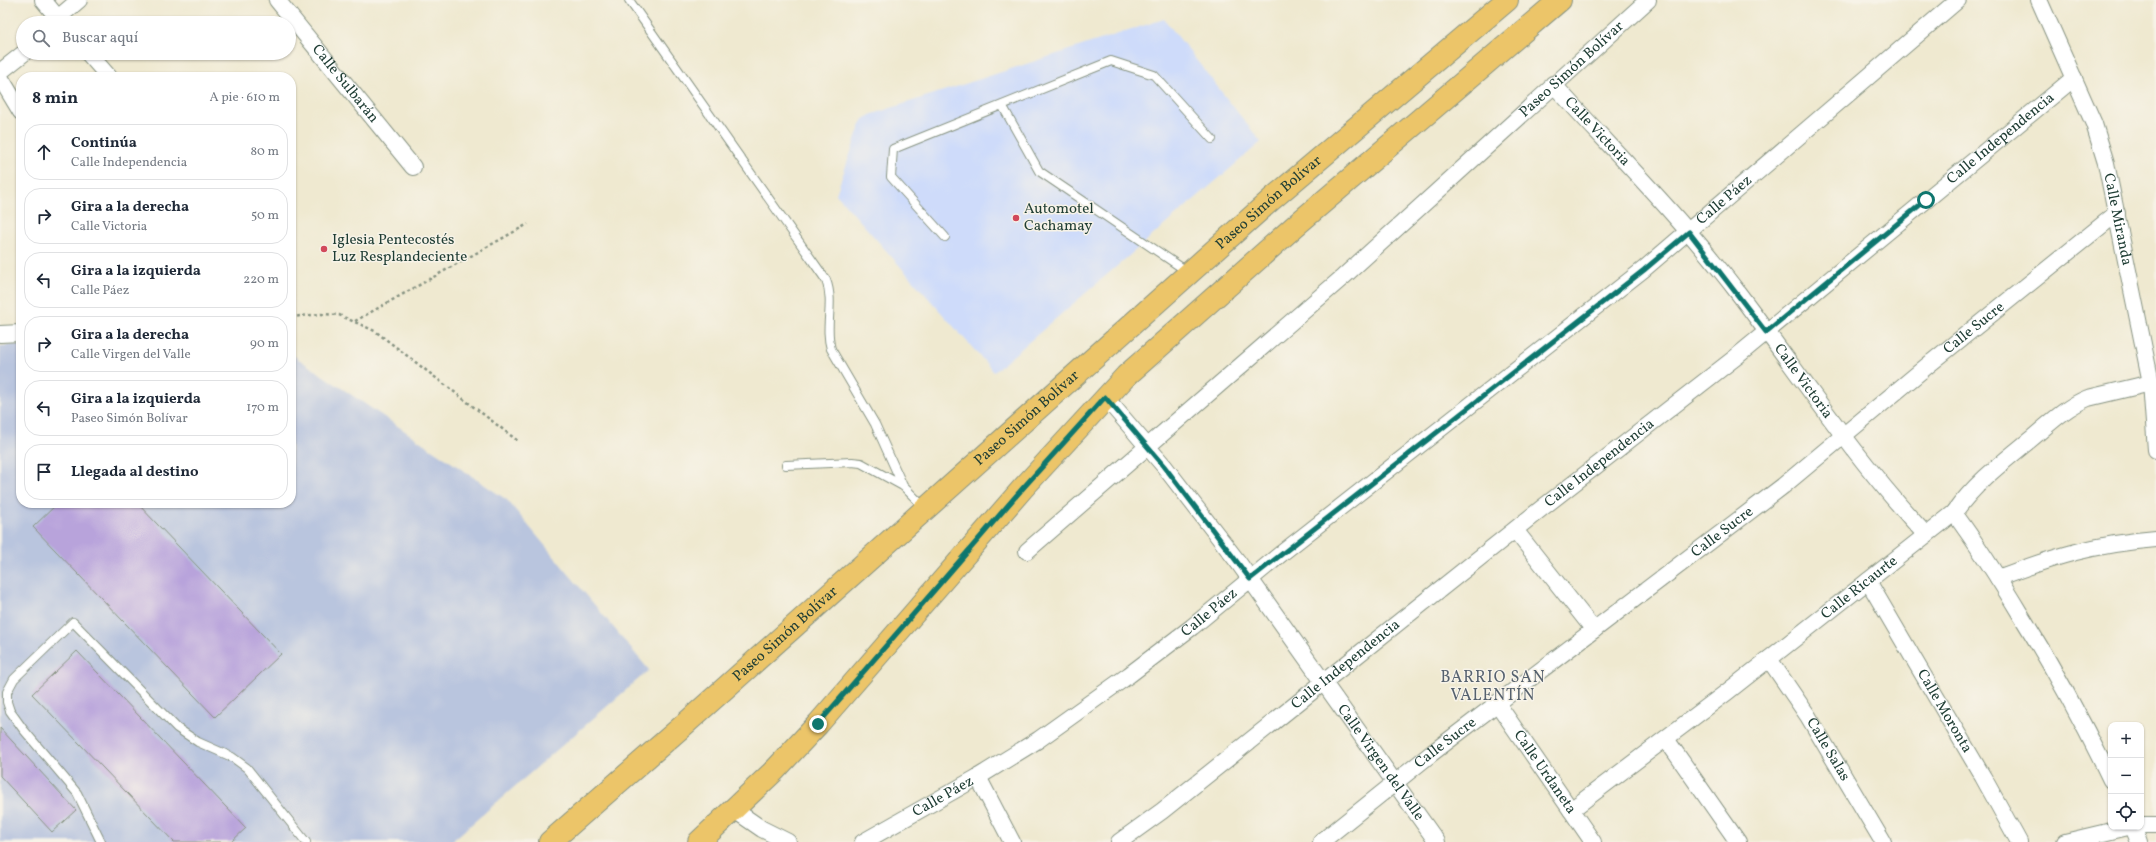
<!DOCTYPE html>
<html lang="es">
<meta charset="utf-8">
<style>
:root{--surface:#fff;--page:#f6f6f7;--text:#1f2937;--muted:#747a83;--line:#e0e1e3}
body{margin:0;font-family:Vollkorn,serif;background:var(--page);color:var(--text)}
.controls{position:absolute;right:12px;bottom:12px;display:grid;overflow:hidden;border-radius:8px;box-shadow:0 1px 3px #0004}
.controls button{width:36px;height:36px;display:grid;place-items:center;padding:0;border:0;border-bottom:1px solid var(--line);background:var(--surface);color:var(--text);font:20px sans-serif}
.stop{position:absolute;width:12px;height:12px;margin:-9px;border:3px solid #0f766e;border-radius:50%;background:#fff}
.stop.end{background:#0f766e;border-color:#fff;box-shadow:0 1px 4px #0008}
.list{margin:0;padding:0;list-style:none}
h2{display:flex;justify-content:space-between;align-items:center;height:52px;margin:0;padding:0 16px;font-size:17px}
h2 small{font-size:13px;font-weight:400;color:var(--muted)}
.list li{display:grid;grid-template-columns:26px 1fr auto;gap:12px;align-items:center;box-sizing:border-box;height:56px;margin:0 8px 8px;padding:0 8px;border:1px solid var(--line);border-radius:16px}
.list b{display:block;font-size:15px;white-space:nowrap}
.list p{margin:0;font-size:13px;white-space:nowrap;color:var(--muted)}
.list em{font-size:13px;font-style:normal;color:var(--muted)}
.icon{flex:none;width:22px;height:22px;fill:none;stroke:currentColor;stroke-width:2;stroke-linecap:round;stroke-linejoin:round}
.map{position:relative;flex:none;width:2156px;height:842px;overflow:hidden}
.search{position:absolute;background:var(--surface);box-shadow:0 1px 3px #0004;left:16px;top:16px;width:280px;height:44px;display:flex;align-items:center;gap:10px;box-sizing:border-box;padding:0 14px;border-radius:22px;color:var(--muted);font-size:15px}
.panel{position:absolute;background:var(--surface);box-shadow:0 1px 3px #0004;left:16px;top:72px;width:280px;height:436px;border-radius:16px}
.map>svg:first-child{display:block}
.built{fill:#cedbfa}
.industrial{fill:#b9c5de}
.building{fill:#b8a3db}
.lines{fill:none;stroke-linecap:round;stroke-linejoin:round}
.service-casing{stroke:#879382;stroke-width:10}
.minor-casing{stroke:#879382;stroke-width:18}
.primary-casing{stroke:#879382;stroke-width:24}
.path{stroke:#879382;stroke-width:2.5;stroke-dasharray:3 3;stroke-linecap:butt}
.service{stroke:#fff;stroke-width:8}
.minor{stroke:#fff;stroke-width:16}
.primary{stroke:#ecc569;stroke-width:22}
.route{stroke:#0f766e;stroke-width:5}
.poi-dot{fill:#d1495b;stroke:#f7f3e8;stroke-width:1.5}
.labels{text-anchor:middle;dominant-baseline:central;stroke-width:3;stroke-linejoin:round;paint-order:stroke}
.street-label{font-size:15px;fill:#1f3d34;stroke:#f7f3e8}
.poi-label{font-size:15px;fill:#1f3d34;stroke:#f7f3e8;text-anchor:start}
.neighbourhood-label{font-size:16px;letter-spacing:1px;fill:#55616e;stroke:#f7f3e8}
</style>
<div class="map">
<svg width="2156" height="842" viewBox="0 0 2156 842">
<rect width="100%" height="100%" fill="#f7f3e8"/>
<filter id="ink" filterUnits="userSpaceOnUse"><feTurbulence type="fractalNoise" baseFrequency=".025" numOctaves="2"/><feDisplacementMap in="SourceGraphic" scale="8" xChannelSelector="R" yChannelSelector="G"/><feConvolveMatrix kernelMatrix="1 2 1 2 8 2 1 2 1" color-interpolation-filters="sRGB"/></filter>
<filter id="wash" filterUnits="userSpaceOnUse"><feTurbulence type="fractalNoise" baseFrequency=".012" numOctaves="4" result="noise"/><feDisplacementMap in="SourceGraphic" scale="16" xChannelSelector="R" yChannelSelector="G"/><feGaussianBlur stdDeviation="0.9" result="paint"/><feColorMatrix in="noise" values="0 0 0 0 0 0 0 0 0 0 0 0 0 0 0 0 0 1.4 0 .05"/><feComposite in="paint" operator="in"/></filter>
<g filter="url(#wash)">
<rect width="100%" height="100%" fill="#efe9d0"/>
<path class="built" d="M1164 19 1261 142 994 372 836 194 862 121 870 115Z"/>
<path class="industrial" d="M21 344V503H291V354L507 500 649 670 451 842H0V346Z"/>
<g id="blocks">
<path class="building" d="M58 503H137L281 654 215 717 33 527Z
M77 651 246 828 231 842H174L32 694Z
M0 728 76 810 52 832 0 776Z"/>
</g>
</g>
<g filter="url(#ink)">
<use href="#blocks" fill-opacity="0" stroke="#879382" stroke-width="1"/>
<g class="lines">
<defs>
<path id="service" d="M629 0 826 280C835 303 824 326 831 349L875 424 903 486
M1002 105 1039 171 1188 272
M945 237 891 177 893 149 1111 61 1154 75 1212 139
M786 465 852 462 861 463 903 486 926 509
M101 842 77 793 23 729 10 711 7 702V692L14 679 73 622 177 728 198 742 232 757 247 768 306 842"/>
<g id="minor">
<path d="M43 0 62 23"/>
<path id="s1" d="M277 0 413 167"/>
<path id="s2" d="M2039 0 2094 124 2106 163 2151 383 2156 450"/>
<path d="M58 18 79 0"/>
<path d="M88 53 109 77"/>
<path d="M0 72 24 53"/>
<path d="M0 77 21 112"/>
<path id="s3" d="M1553 84C1616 153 1683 220 1739 294 1801 376 1856 460 1926 535"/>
<path d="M0 334 21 333"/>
<path id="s4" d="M1105 397 1164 466 1238 562 1437 842"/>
<path d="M1954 513C1979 547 2001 582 2022 617 2055 670 2084 724 2111 780"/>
<path d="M1515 530 1594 630"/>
<path id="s5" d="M1027 551 1343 277 1648 0"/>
<path d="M1998 578C2055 556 2095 544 2156 539"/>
<path id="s6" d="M1868 581 1983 777 2019 842"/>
<path id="s7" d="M1769 659 1808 716 1883 842"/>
<path id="s8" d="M1497 703 1593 842"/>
<path d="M1666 739 1738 842"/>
<path d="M978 777 1012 842"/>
<path d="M733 809 762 829 788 842"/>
<path id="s9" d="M1571 810 1727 692 1954 513C1975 483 2003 462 2031 439 2049 424 2066 407 2088 398L2151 383"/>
<path d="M2141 825H2156"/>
<path d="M2133 827 2139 842"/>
<path id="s10" d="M863 842 978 777 1038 740 1129 675 1192 627 1282 553 1644 269 1958 0"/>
<path id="s11" d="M1119 842 1162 811 1542 508 1736 357 2074 78"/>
<path id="s12" d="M1321 842 1432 753 1783 486 1927 366 2117 213"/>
<path d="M2065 842 2128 827"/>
</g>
<g id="primary">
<path id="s13" d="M550 842 685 724 1272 199 1507 0"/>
<path d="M699 842 775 770 818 724 1023 488 1126 376 1295 226 1560 0"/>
</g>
</defs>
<use href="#service" class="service-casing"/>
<use href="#minor" class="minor-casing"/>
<use href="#primary" class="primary-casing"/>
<path class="path" d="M291 317 321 314 339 315 375 331 518 441
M355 321 528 224"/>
<use href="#service" class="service"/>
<use href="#minor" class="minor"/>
<use href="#primary" class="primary"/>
</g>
</g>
<g class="lines" filter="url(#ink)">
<path class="route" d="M818 724 1023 488 1105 397 1164 466 1250 579 1644 270 1689 232 1766 332 1926 200"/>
</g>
<g class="poi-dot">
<circle cx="1016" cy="218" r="4"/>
<circle cx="324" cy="249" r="4"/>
</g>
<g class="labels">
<g class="street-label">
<text stroke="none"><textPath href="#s5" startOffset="727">Paseo Simón Bolívar</textPath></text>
<text stroke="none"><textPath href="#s1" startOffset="108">Calle Sulbarán</textPath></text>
<text stroke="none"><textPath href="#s3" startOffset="65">Calle Victoria</textPath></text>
<text stroke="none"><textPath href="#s11" startOffset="1128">Calle Independencia</textPath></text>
<text stroke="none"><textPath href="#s10" startOffset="1076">Calle Páez</textPath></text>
<text stroke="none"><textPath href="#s13" startOffset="962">Paseo Simón Bolívar</textPath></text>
<text stroke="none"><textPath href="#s2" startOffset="234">Calle Miranda</textPath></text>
<text stroke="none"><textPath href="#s12" startOffset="831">Calle Sucre</textPath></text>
<text stroke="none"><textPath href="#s3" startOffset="389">Calle Victoria</textPath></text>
<text stroke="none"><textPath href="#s13" startOffset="638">Paseo Simón Bolívar</textPath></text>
<text stroke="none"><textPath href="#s11" startOffset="612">Calle Independencia</textPath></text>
<text stroke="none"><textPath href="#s12" startOffset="507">Calle Sucre</textPath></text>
<text stroke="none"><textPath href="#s9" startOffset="364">Calle Ricaurte</textPath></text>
<text stroke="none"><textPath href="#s10" startOffset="416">Calle Páez</textPath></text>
<text stroke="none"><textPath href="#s13" startOffset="314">Paseo Simón Bolívar</textPath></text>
<text stroke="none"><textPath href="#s11" startOffset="288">Calle Independencia</textPath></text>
<text stroke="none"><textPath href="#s6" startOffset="151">Calle Moronta</textPath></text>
<text stroke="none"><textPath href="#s12" startOffset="159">Calle Sucre</textPath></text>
<text stroke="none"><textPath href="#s7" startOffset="108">Calle Salas</textPath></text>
<text stroke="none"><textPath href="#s4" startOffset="458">Calle Virgen del Valle</textPath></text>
<text stroke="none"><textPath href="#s8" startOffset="84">Calle Urdaneta</textPath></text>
<text stroke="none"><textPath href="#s10" startOffset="92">Calle Páez</textPath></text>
</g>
<g class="poi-label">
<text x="1024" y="209">Automotel<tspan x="1024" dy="17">Cachamay</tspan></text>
<text x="332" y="240">Iglesia Pentecostés<tspan x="332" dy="17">Luz Resplandeciente</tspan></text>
</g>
<g class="neighbourhood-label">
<text x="1493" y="678">BARRIO SAN<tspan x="1493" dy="18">VALENTÍN</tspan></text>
</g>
</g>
</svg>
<div class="controls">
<button>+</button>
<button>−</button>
<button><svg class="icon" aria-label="locate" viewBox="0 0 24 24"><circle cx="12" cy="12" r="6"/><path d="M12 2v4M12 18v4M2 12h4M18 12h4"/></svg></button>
</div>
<div class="stop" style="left:1926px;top:200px"></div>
<div class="stop end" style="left:818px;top:724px"></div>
<div class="search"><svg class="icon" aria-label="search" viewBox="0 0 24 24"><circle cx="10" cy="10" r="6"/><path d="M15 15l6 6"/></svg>Buscar aquí</div>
<section class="panel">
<h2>8 min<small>A pie · 610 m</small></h2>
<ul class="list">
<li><svg class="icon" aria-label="ahead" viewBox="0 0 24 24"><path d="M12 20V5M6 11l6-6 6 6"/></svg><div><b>Continúa</b><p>Calle Independencia</p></div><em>80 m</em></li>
<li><svg class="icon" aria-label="right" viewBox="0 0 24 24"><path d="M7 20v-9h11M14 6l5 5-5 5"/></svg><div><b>Gira a la derecha</b><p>Calle Victoria</p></div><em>50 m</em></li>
<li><svg class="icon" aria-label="left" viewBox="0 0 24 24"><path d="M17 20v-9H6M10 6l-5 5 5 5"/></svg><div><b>Gira a la izquierda</b><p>Calle Páez</p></div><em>220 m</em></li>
<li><svg class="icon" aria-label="right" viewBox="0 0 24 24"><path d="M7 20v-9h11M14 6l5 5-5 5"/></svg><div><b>Gira a la derecha</b><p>Calle Virgen del Valle</p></div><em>90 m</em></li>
<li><svg class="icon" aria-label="left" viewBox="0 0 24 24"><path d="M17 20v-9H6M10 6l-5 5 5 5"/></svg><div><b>Gira a la izquierda</b><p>Paseo Simón Bolívar</p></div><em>170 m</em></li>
<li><svg class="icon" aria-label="arrive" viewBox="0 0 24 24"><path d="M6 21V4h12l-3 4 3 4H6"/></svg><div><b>Llegada al destino</b></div></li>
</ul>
</section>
</div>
